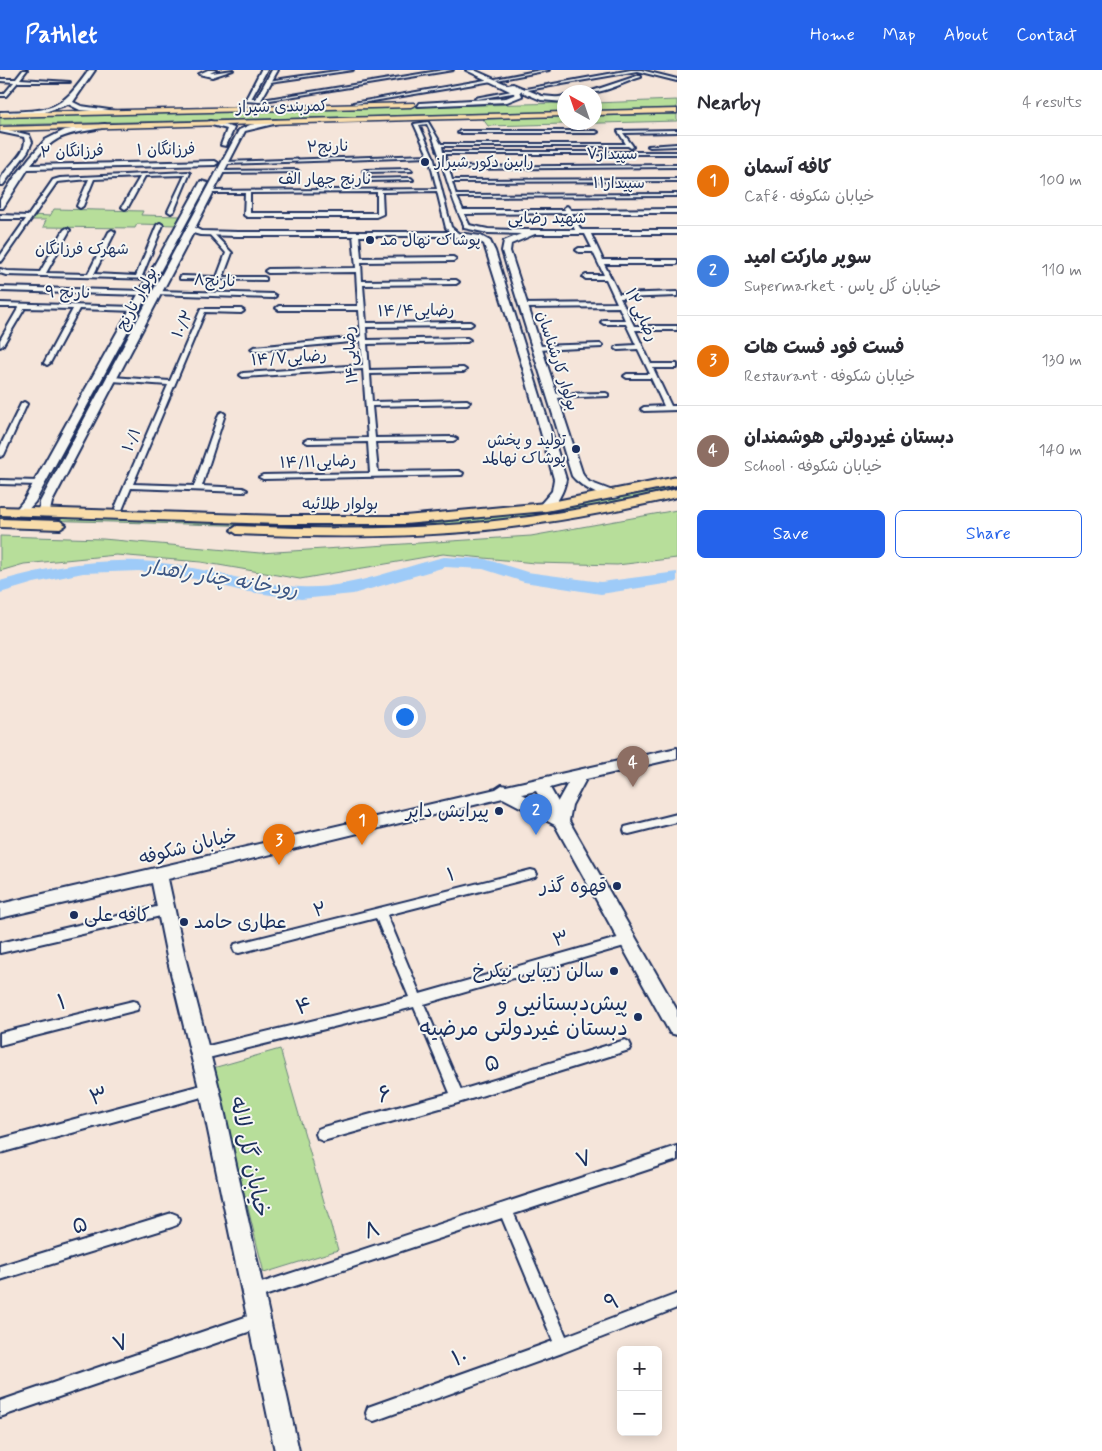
<!DOCTYPE html>
<meta charset="utf-8">
<style>
:root{--surface:#fff;--page:#f7f7f7;--text:#2b2b33;--muted:#7c7c81;--line:#e1e1e2;--accent:#2563eb}
body{margin:0;font-family:Mynerve,"Playpen Sans Arabic",sans-serif;background:var(--page);color:var(--text)}
.controls{position:absolute;right:15px;bottom:15px;display:grid;overflow:hidden;border-radius:8px;box-shadow:0 2px 12px #0003}
.controls button{width:45px;height:45px;display:grid;place-items:center;padding:0;border:0;border-bottom:1px solid var(--line);background:var(--surface);color:var(--text);font:25px sans-serif}
.compass{position:absolute;left:557px;top:15px;width:45px;height:45px;border-radius:50%;background:var(--surface);box-shadow:0 2px 12px #0003;rotate:320deg}
.you{position:absolute;left:404px;top:646px;width:18px;height:18px;margin:-12px;border:4px solid #fff;border-radius:50%;background:#1a73e8;box-shadow:0 0 0 8px #1a73e833}
.badge{display:grid;place-items:center;width:32px;height:32px;border-radius:50%;background:var(--accent);color:#fff;font-size:16px;font-weight:700}
.pin{position:absolute;translate:-50% -41px;filter:drop-shadow(0 1px 2px #0008)}
.pin::after{content:'';position:absolute;top:26px;width:18px;height:15px;background:inherit;clip-path:polygon(0 0,100% 0,50% 100%)}
.list{margin:0;padding:0;list-style:none}
h2{display:flex;justify-content:space-between;align-items:center;height:65px;margin:0;padding:0 20px;font-size:21px}
h2 small{font-size:16px;font-weight:400;color:var(--muted)}
.list li{display:grid;grid-template-columns:32px 1fr auto;gap:15px;align-items:center;box-sizing:border-box;height:90px;padding:0 20px;border-top:1px solid var(--line)}
.list b{display:block;font-size:19px;white-space:nowrap}
.list p{margin:0;font-size:16px;white-space:nowrap;color:var(--muted)}
.list em{font-size:16px;font-style:normal;color:var(--muted)}
.actions{display:flex;gap:10px;padding:15px 20px}
.actions a{flex:1;padding:11px 0;border:1px solid var(--accent);border-radius:8px;text-align:center;font-size:18px;color:var(--accent)}
.actions .main{background:var(--accent);color:#fff}
.map{position:relative;flex:none;width:677px;height:1381px;overflow:hidden}
header{display:flex;align-items:center;gap:30px;box-sizing:border-box;height:70px;padding:0 25px;background:var(--accent);color:#fff}
header strong{font-size:24px}
nav{display:flex;gap:28px;margin-inline-start:auto;font-size:18px}
main{display:flex}
aside{flex:1;background:var(--surface)}
.map>svg:first-child{display:block}
.green{fill:#b7de9a;stroke:#69867c}
.lines{fill:none;stroke-linecap:round;stroke-linejoin:round}
.river{fill:#9ecbf8;fill-rule:evenodd}
.street-casing{stroke:#1b2f5e;stroke-width:4}
.secondary-casing{stroke:#1b2f5e;stroke-width:4}
.primary-casing{stroke:#1b2f5e;stroke-width:4}
.highway-casing{stroke:#1b2f5e;stroke-width:3}
.street{fill:#f6f6f2;fill-rule:evenodd}
.secondary{fill:#f6f6f2;fill-rule:evenodd}
.primary{fill:#f9ddab;fill-rule:evenodd}
.highway{fill:#f9ddab;fill-rule:evenodd}
.poi-dot{fill:#1b2f5e;stroke:#f6f6f2;stroke-width:2}
.labels{text-anchor:middle;dominant-baseline:central;stroke-width:4;stroke-linejoin:round;paint-order:stroke}
.far-street-label{font-size:16px;fill:#1b2f5e;stroke:#f6f6f2}
.far-poi-label{font-size:16px;fill:#1b2f5e;stroke:#f6f6f2;text-anchor:start}
.far-neighbourhood-label{font-size:16px;fill:#1b2f5e;stroke:#f6f6f2}
.poi-label{font-size:19px;fill:#1b2f5e;stroke:#f6f6f2;text-anchor:end}
.street-label{font-size:19px;fill:#1b2f5e;stroke:#f6f6f2}
.water-label{font-size:20px;font-style:italic;fill:#3c5684;stroke:#f6f6f2}
.near-street-label{font-size:22px;fill:#1b2f5e;stroke:#f6f6f2}
.near-poi-label{font-size:22px;fill:#1b2f5e;stroke:#f6f6f2;text-anchor:end}
</style>
<header>
<strong>Pathlet</strong>
<nav><a>Home</a><a>Map</a><a>About</a><a>Contact</a></nav>
</header>
<main>
<div class="map">
<svg width="677" height="1381" viewBox="0 0 677 1381">
<rect width="100%" height="100%" fill="#f5e5da"/>
<filter id="ink" filterUnits="userSpaceOnUse"><feTurbulence type="fractalNoise" baseFrequency=".02" numOctaves="2"/><feDisplacementMap in="SourceGraphic" scale="10" xChannelSelector="R" yChannelSelector="G"/><feConvolveMatrix kernelMatrix="1 2 1 2 8 2 1 2 1" color-interpolation-filters="sRGB"/></filter>
<g filter="url(#ink)">
<path class="green" d="M677 30V39L595 42 594 33Z
M564 33V42L0 55V47Z
M677 44V51L488 56 483 49 564 46V52H594L595 46Z
M54 139 143 141 141 145 180 146 176 155 137 154 135 158 43 157 46 150H29L32 145 50 146Z
M677 415V420C592 439 505 454 417 458 378 460 338 459 299 459L298 457C424 459 554 444 677 415Z
M677 440V488L617 495 535 493 443 484 300 509 201 492 116 485 24 494 0 501V466L103 469 260 483 531 466Z
M0 445 265 454 268 455 262 456 0 449Z
M280 979 338 1180 264 1203 213 998Z"/>
<g class="lines">
<path class="river" d="M444 487 485 489 527 502 601 512 677 502V512L601 524 524 512 483 499 445 497 353 524 301 529 242 521 195 509 139 501 83 503 34 513 0 523V511C45 498 91 489 138 491 193 493 245 514 300 517 346 520 399 498 444 487Z"/>
<defs>
<path id="street" d="M23 0H27L20 9 70 12H18L6 26H0V24H4L14 12 0 11V9H16Z
M343 0H353L270 12 268 11Z
M444 0H453L258 32 256 31Z
M541 0H549L497 10 495 9Z
M631 0H641L677 9V11L637 1 522 21 520 20Z
M640 5 641 7C625 11 605 24 589 22Z
M491 9 492 11 355 34 353 33Z
M517 20 518 22 477 29 475 28Z
M564 26V28L552 30 550 29Z
M428 52 441 74H626L618 61 677 60V62L623 63 632 75 633 77 631 78 628 76H442L443 82H677V84H444L448 97 677 95V97L449 99 452 110 677 109V111L452 112 456 125 677 124V126L457 127 463 140H565L564 138 567 136 571 140 677 139V143H572L582 162 579 164 576 162 567 143 464 144 470 156 465 157C448 124 443 87 427 54L419 55 433 86 451 157 458 163V165H454L446 158 437 121 382 122 383 144 376 147H247L244 145 245 123H210L208 122 210 121 437 119 429 87 226 94 224 93 226 92 428 85 414 54ZM377 122V143H250V123Z
M460 61H596L598 62 596 63H458Z
M677 74V76L650 77 648 76Z
M410 99 412 101 365 102 363 101 365 100Z
M297 100 299 102 221 103 219 102 221 101Z
M188 102 190 103 174 141 171 143 168 141 185 105 145 106 128 137 125 139 122 137 140 107 94 109 83 136 80 138 77 136 89 109 57 112 2 191 0 192V186L26 149H0V145L28 146 53 110 60 108Z
M411 108 413 110 366 111 364 110 366 109Z
M160 153 163 155 142 206 154 207V209L6 205 0 203V199L7 201 40 202 64 160 67 158 70 160 46 203 88 204 109 162 112 160 115 162 94 204 136 206 157 155Z
M587 160 590 162 603 190H677V194H604L619 224 677 222V226L620 228 634 256H677V260H635L651 294H677V298H653L671 336H677V340L644 341 641 339 644 337 664 336 651 308H627L624 306 627 304H650L638 279 618 280 615 278 618 276 636 275 626 254H604L601 252 604 250H625L619 237 523 238 520 236 523 234 617 233 606 209H586L583 207 586 205H604L593 182H579L576 180 579 178H592L584 162Z
M212 162 232 183 223 207H264L266 208V210L180 209V207L182 206 217 207 226 183 209 164Z
M356 162 359 164 361 188 453 187 456 189 453 191 361 192 362 211 456 210 459 212 456 214 363 215 366 253 470 252 473 254 470 256 366 257 367 270 467 268 470 270 467 272 367 274 369 300 463 298 466 300 463 302 370 304 372 332 467 330 470 332 467 334 372 336 375 368 453 367 457 369 453 371 375 372 378 402 459 401 463 403 462 405 263 409 259 407 263 405 370 403 368 372 308 373 304 371 308 369 368 368 363 299 243 307 240 305 243 303 363 295 361 271 254 281 251 279 254 277 361 267 359 240H279L276 238 279 236H358L356 202 268 203 265 201 268 199 356 198 353 164Z
M0 217 144 221 147 223 144 225 0 221Z
M157 221 273 224 276 226 273 228 155 224V222Z
M0 233 135 237 138 239 135 241 79 239 50 293 47 295 44 293 73 239 25 238 3 275 0 277V270L19 237H0Z
M201 239H241L244 241 241 243 205 242 133 414 194 416 219 344 222 342 225 344 202 416 243 418 247 420 243 422 131 418 122 440H116L115 438 168 315 112 311 109 309 112 307 170 311Z
M600 274 602 275V277L537 280 534 278 537 276Z
M606 323 608 324V326L552 328 549 326 552 324Z
M24 332 27 334 4 385 0 387V377L21 334Z
M0 410 39 411 43 413 39 415 0 414Z
M677 744V752L629 764 625 763 624 760 625 757Z
M531 800 535 801 537 804 535 807 387 845 420 924 628 865 632 867 634 870 632 873 628 875 424 934 461 1020 625 970 629 972 631 976 629 980 458 1033 323 1071 318 1069 316 1064 318 1059 323 1057 450 1023 414 937 200 990 196 988 194 984 196 980 200 978 409 927 376 848 239 883 235 882 233 878 235 874Z
M165 835 169 837 171 840 169 843 165 845 0 883V873Z
M133 931 137 932 139 936 137 940 133 941 0 975V963Z
M209 1013 214 1015 215 1019 214 1023 209 1025 0 1083V1069Z
M677 1076V1090L514 1144 566 1266 677 1224V1238L562 1283 374 1351 368 1349 366 1343 368 1337 553 1271 502 1148 252 1230 247 1228 245 1223 247 1218 252 1216Z
M172 1143 177 1145 179 1150 177 1155 172 1157 0 1210V1196Z
M257 1243 262 1246 265 1251 262 1256 257 1259 0 1347V1331Z"/>
<path id="secondary" d="M89 0H95L73 32 81 36 116 41V43L80 40 68 34 42 43 0 46V42C51 40 59 43 89 0Z
M208 0H216L210 3H212L233 0 212 7 199 4Z
M261 0H267L251 29H256L272 0H278L260 32 245 31Z
M466 0H474L508 15 513 14 542 26 564 28V32L541 30 520 21 522 26 507 32 418 36 420 33 506 28 516 24Z
M276 50 279 52 278 53 245 61 195 158 201 161 238 162H449L481 166 490 171 495 181 566 409C564 421 557 437 544 440L538 437 552 421 554 409 522 295 484 174 476 170 449 166H238L200 165 193 163 52 432 49 445H41L39 443 40 432 239 60 250 55Z
M210 51 234 58 226 76 221 75 227 59 208 54V52Z
M105 54 107 55V57C69 65 57 60 31 95L215 91 218 93 215 95 28 99 3 138H0V130L14 108 30 87 45 70 65 60Z
M0 58 29 65 32 72 28 81 3 115H0C0 98 30 85 24 67L0 62Z
M201 111 208 113 35 432 24 444H16L14 442 24 430Z
M464 154 488 159 512 160H677V164H535L511 174 510 181 583 405 589 412 618 423 620 425 618 427C605 431 580 416 572 406L502 181 504 171 521 164 488 163 464 158Z
M677 678V688L586 709 572 735 569 751 677 940V965L670 963 555 755 503 728 168 809 185 887 220 1022 299 1381H275L200 1022 167 887 152 813 0 848V834L496 719 502 715 506 716ZM568 713 558 731V732L550 718ZM536 721 544 735 522 724Z"/>
<path id="primary" d="M677 407V415L546 441 405 454H281L0 445V437L281 446H405L546 433Z
M677 419V427C607 443 536 456 464 462 389 468 313 467 237 464L231 460 237 456C313 459 389 460 464 454 536 448 607 436 677 419Z
M0 449 60 451 66 455 60 459 0 457Z"/>
<path id="highway" d="M414 33 415 35 411 37 0 47V43Z
M677 39V43L594 45V41Z
M564 42V46L0 61V57Z"/>
</defs>
<use href="#street" class="street-casing"/>
<use href="#secondary" class="secondary-casing"/>
<use href="#primary" class="primary-casing"/>
<use href="#highway" class="highway-casing"/>
<use href="#street" class="street"/>
<use href="#secondary" class="secondary"/>
<use href="#primary" class="primary"/>
<use href="#highway" class="highway"/>
</g>
</g>
<g class="poi-dot">
<circle cx="425" cy="92" r="5"/>
<circle cx="370" cy="170" r="5"/>
<circle cx="576" cy="379" r="5"/>
<circle cx="499" cy="741" r="5"/>
<circle cx="617" cy="816" r="5"/>
<circle cx="74" cy="845" r="5"/>
<circle cx="184" cy="852" r="5"/>
<circle cx="614" cy="901" r="5"/>
<circle cx="638" cy="947" r="5"/>
</g>
<g class="labels">
<g class="far-street-label">
<text transform="translate(282 37) rotate(-1)">کمربندی شیراز</text>
<text transform="translate(328 77) rotate(-2)">نارنج۲</text>
<text transform="translate(166 80) rotate(-1)">فرزانگان ۱</text>
<text transform="translate(72 82) rotate(-2)">فرزانگان ۲</text>
<text x="612" y="84">سپیدار۷</text>
<text x="325" y="109">نارنج چهار الف</text>
<text x="619" y="113">سپیدار۱۱</text>
<text x="547" y="148">شهید رضایی</text>
<text transform="translate(215 211) rotate(2)">نارنج۸</text>
<text transform="translate(68 223) rotate(1)">نارنج ۹</text>
<text transform="translate(137 229) rotate(-62)">بولوار نارنج</text>
<text transform="translate(416 241) rotate(-1)">رضایی۱۴/۴</text>
<text transform="translate(641 245) rotate(65)">رضایی۱۲</text>
<text transform="translate(183 254) rotate(-65)">۱۰/۲</text>
<text transform="translate(351 285) rotate(-94)">رضایی۱۴</text>
<text transform="translate(289 288) rotate(-4)">رضایی۱۴/۷</text>
<text transform="translate(557 291) rotate(72)">بولوار کارشناسان</text>
<text transform="translate(132 370) rotate(-67)">۱۰/۱</text>
<text transform="translate(318 392) rotate(-2)">رضایی۱۴/۱۱</text>
<text x="340" y="434">بولوار طلائیه</text>
</g>
<g class="far-poi-label">
<text x="435" y="92">رابین دکور شیراز</text>
<text x="380" y="170">پوشاک نهال مد</text>
<text x="566" y="370" text-anchor="end">تولید و پخش<tspan x="566" dy="18">پوشاک نهالمد</tspan></text>
</g>
<g class="far-neighbourhood-label">
<text x="82" y="179">شهرک فرزانگان</text>
</g>
<g class="poi-label">
<text x="489" y="741">پیرایش داپر</text>
<text x="607" y="816">قهوه گذر</text>
<text x="84" y="845" text-anchor="start">کافه علی</text>
<text x="194" y="852" text-anchor="start">عطاری حامد</text>
<text x="604" y="901">سالن زیبایی نیکرخ</text>
</g>
<g class="street-label">
<text transform="translate(188 777) rotate(-14)">خیابان شکوفه</text>
<text transform="translate(451 805) rotate(-15)">۱</text>
<text transform="translate(320 840) rotate(-14)">۲</text>
<text transform="translate(561 869) rotate(-16)">۳</text>
</g>
<g class="water-label">
<text transform="translate(221 509) rotate(9)">رودخانه چنار راهدار</text>
</g>
<g class="near-street-label">
<text transform="translate(62 933) rotate(-14)">۱</text>
<text transform="translate(304 937) rotate(-14)">۴</text>
<text transform="translate(492 994) rotate(-17)">۵</text>
<text transform="translate(385 1025) rotate(-15)">۶</text>
<text transform="translate(99 1027) rotate(-15)">۳</text>
<text transform="translate(249 1087) rotate(78)">خیابان گل لاله</text>
<text transform="translate(584 1090) rotate(-18)">۷</text>
<text transform="translate(80 1156) rotate(-17)">۵</text>
<text transform="translate(372 1161) rotate(-18)">۸</text>
<text transform="translate(612 1233) rotate(-21)">۹</text>
<text transform="translate(121 1274) rotate(-19)">۷</text>
<text transform="translate(460 1288) rotate(-20)">۱۰</text>
</g>
<g class="near-poi-label">
<text x="628" y="934">پیش‌دبستانیی و<tspan x="628" dy="25">دبستان غیردولتی مرضیه</tspan></text>
</g>
</g>
</svg>
<div class="controls">
<button>+</button>
<button>−</button>
</div>
<svg class="compass" viewBox="-18 -18 36 36"><path d="M0-13l5 13h-10z" fill="#e53935"/><path d="M0 13l5-13h-10z" fill="#7c7c81"/></svg>
<div class="you"></div>
<div class="pin badge" style="left:362px;top:775px;background:#e8710a">1</div>
<div class="pin badge" style="left:536px;top:765px;background:#3f7fe0">2</div>
<div class="pin badge" style="left:279px;top:795px;background:#e8710a">3</div>
<div class="pin badge" style="left:633px;top:717px;background:#8d6e63">4</div>
</div>
<aside>
<h2>Nearby<small>4 results</small></h2>
<ul class="list">
<li><span class="badge" style="background:#e8710a">1</span><div><b>کافه آسمان</b><p>Café · خیابان شکوفه</p></div><em>100 m</em></li>
<li><span class="badge" style="background:#3f7fe0">2</span><div><b>سوپر مارکت امید</b><p>Supermarket · خیابان گل یاس</p></div><em>110 m</em></li>
<li><span class="badge" style="background:#e8710a">3</span><div><b>فست فود فست هات</b><p>Restaurant · خیابان شکوفه</p></div><em>130 m</em></li>
<li><span class="badge" style="background:#8d6e63">4</span><div><b>دبستان غیردولتی هوشمندان</b><p>School · خیابان شکوفه</p></div><em>140 m</em></li>
</ul>
<div class="actions"><a class="main">Save</a><a>Share</a></div>
</aside>
</main>
